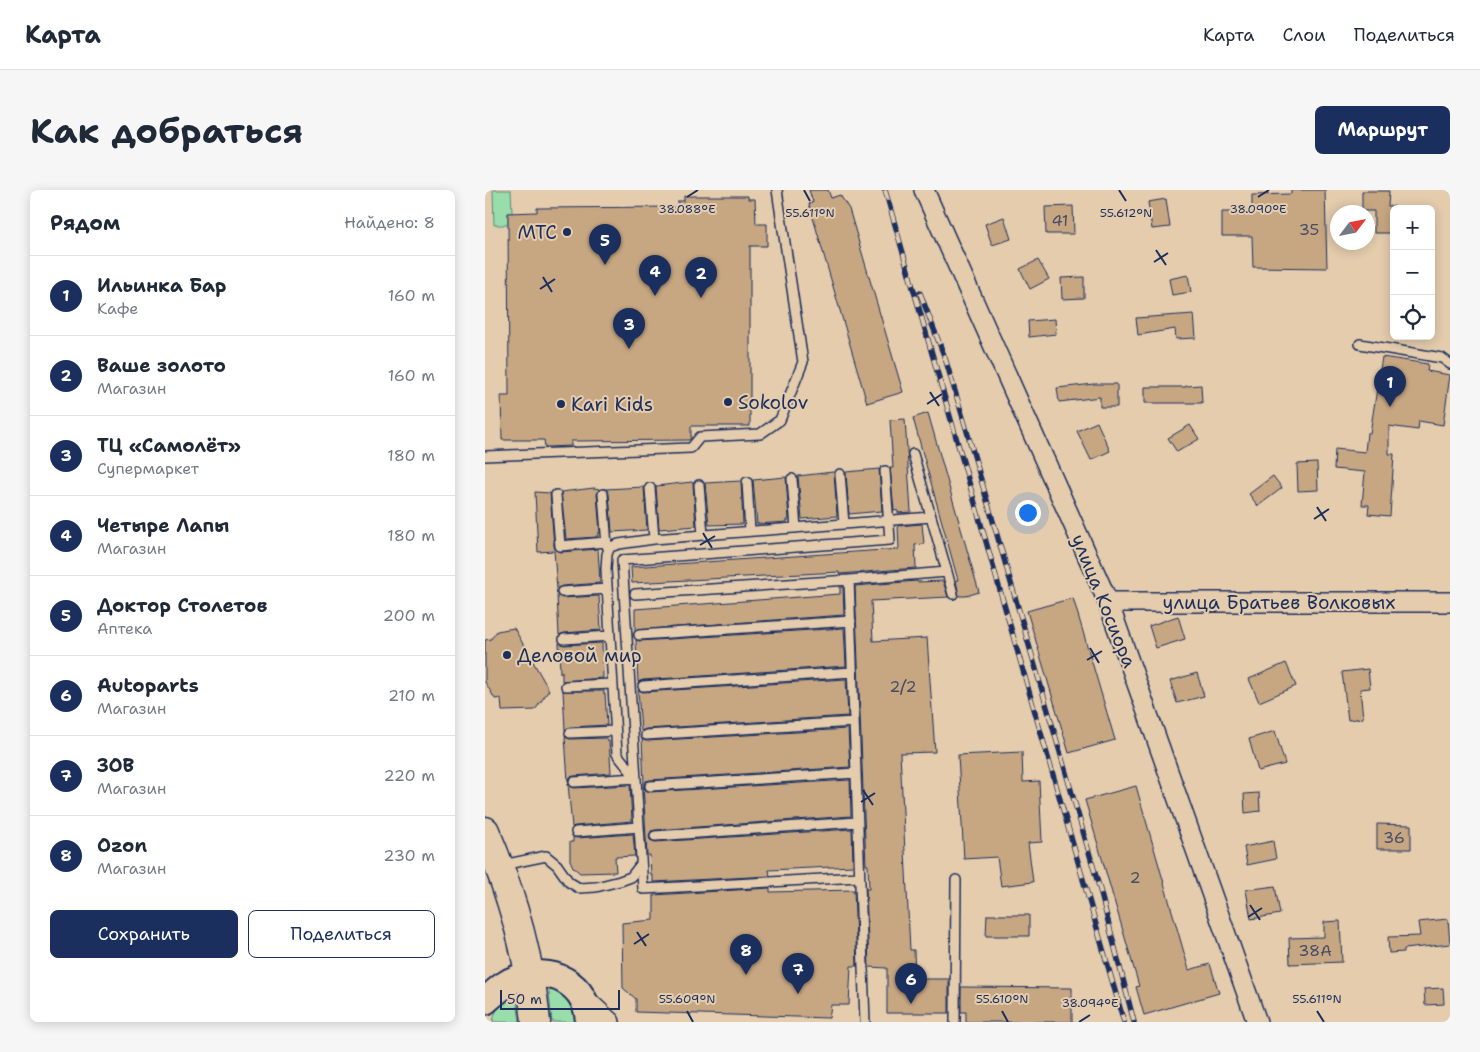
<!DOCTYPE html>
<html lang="ru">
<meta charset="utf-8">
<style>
:root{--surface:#fff;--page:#f6f6f7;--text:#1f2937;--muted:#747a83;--line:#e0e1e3;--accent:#1b2f5e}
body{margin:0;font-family:"Shantell Sans",sans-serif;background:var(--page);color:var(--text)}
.controls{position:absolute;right:15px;top:15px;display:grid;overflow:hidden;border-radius:8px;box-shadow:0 2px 12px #0003}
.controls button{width:45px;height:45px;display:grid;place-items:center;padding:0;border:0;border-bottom:1px solid var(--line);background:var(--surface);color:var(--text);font:25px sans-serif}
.compass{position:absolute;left:845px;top:15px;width:45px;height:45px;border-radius:50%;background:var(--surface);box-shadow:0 2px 12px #0003;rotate:58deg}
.scale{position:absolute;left:15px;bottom:12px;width:120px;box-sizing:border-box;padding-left:5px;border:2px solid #1b2f5e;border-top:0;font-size:14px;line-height:18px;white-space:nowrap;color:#1b2f5e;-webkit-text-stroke:4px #e4ccad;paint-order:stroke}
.you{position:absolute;left:542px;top:322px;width:18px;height:18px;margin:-12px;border:4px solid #fff;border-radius:50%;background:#1a73e8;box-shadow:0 0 0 8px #1a73e833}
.badge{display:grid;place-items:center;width:32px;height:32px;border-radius:50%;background:var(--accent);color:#fff;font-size:16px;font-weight:700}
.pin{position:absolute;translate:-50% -41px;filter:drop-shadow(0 1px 2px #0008)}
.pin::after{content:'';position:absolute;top:26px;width:18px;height:15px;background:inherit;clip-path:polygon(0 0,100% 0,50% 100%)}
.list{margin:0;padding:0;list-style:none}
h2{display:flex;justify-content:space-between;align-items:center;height:65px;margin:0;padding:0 20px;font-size:21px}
h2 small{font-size:16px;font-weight:400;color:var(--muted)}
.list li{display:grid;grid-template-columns:32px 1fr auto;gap:15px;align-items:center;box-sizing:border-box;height:80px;padding:0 20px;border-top:1px solid var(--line)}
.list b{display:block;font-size:19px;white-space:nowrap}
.list p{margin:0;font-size:16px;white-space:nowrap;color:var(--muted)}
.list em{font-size:16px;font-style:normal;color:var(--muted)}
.actions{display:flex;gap:10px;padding:15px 20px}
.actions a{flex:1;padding:11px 0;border:1px solid var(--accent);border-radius:8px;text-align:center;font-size:18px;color:var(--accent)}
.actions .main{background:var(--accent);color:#fff}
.icon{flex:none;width:28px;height:28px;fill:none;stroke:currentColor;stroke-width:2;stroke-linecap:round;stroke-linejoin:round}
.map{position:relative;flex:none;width:965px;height:832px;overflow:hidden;border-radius:8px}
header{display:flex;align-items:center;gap:30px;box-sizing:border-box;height:70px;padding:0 25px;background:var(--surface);border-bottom:1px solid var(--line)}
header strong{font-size:24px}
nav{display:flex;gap:28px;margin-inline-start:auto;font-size:18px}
.intro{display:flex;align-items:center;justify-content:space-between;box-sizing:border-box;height:120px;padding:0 30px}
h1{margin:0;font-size:35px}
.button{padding:12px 22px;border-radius:8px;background:var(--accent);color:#fff;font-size:18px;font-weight:700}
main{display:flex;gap:30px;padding:0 30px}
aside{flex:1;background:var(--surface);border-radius:8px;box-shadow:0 2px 12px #0003}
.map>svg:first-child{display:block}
.green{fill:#99deaa;stroke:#5a8684}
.building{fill:#c7a782;stroke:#1b2f5e}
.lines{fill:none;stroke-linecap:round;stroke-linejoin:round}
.service-casing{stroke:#1b2f5e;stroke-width:12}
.minor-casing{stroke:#1b2f5e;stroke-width:22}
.secondary-casing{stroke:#1b2f5e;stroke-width:30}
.primary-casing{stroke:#1b2f5e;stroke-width:31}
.service{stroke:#e4ccad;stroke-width:9}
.minor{stroke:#e4ccad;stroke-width:19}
.secondary{stroke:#e4ccad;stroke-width:26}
.primary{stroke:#e4ccad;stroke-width:28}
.rail-casing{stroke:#1b2f5e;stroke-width:5.5}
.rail{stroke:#e4ccad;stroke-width:4;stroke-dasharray:11;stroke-linecap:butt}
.ticks{fill:none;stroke:#1b2f5e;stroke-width:2}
.poi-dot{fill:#1b2f5e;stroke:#e4ccad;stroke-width:2}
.labels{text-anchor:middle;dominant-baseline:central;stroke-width:4;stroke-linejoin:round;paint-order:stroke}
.number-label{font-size:16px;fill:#464d67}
.poi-label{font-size:19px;fill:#1b2f5e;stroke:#e4ccad;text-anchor:start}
.street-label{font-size:19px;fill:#1b2f5e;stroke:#e4ccad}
.ticks-label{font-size:12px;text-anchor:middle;fill:#1b2f5e;stroke:#e4ccad;stroke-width:4;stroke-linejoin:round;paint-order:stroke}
</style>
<header>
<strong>Карта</strong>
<nav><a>Карта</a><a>Слои</a><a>Поделиться</a></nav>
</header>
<div class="intro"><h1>Как добраться</h1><a class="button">Маршрут</a></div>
<main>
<aside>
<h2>Рядом<small>Найдено: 8</small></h2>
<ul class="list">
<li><span class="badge">1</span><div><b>Ильинка Бар</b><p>Кафе</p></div><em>160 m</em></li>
<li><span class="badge">2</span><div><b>Ваше золото</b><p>Магазин</p></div><em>160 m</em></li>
<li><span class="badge">3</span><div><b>ТЦ «Самолёт»</b><p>Супермаркет</p></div><em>180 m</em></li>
<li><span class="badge">4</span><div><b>Четыре Лапы</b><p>Магазин</p></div><em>180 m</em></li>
<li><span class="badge">5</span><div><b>Доктор Столетов</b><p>Аптека</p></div><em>200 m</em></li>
<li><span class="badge">6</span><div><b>Autoparts</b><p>Магазин</p></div><em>210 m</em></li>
<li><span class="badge">7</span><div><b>ЗОВ</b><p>Магазин</p></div><em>220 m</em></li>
<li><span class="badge">8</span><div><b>Ozon</b><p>Магазин</p></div><em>230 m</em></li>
</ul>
<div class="actions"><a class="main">Сохранить</a><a>Поделиться</a></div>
</aside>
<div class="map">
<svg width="965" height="832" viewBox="0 0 965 832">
<rect width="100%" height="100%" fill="#e4ccad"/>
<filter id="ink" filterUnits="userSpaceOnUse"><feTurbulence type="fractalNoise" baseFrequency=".02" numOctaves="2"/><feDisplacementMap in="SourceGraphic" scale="10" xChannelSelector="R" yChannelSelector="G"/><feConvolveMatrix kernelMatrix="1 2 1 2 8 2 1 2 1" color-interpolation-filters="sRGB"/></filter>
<g filter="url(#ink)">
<path class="green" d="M8 0H26L27 23H23V35H9Z
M66 800C86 804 87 816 94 832H67L64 802Z
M31 805 35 832H8C9 820 19 807 31 805Z"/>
<path class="building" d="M324 0H343L346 8 355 5 364 19 418 202 382 213 324 14 328 12Z
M806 0H840L842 78 768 77 767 46H737V22H767V5L806 4Z
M877 1H904L903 16H909V43H889V21H877Z
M199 6H263V9H270L271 34H282V56H265V236H206V248L204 250 86 251V256L60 257 59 250H17L16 206H24L23 23 52 22V18L193 17V11H199Z
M681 9 685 37 667 39 663 12Z
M588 16 589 44H561L560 17Z
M519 27 526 49 507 55 500 34Z
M553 70 564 89 545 99 535 79Z
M703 85 706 102 687 105 684 89Z
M599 87V108L577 109 576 88Z
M709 124 711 148 691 149 690 139 653 145 651 128Z
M570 129 571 144 544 147 543 131Z
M897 167 943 174 942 181 965 185 958 235 934 231 933 240 904 236V264H909L905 326 883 324 884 315H877L880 282 849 279 850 259 880 262 882 243H885Z
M609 194H632V217H615V207L574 212 572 198Z
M716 195 717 213H660V197H701V196Z
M443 223 494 402 481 406H474L471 390H473L428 228Z
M420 229 426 322 413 323V321L409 320 405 278H408L405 230Z
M612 232 625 261 606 270 592 241Z
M705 235 714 249 692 262 683 248Z
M832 273 833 300 813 301 812 274Z
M394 279 397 321 364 324 361 282Z
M348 282 349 283 352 326 317 329 313 286Z
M788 286 797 298 773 316 764 304Z
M301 287 304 330H302V332L272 334 268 290Z
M256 291 258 334 224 335 220 293Z
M207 292 208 294 211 336 174 339 171 296Z
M159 297 162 340 127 342 124 304 121 299Z
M109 298 114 299 112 304 115 343H113L114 345H112V347L81 349 76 302Z
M50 302 65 303 69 356 70 360 76 362 113 359 115 393 77 396 72 399 69 361 53 362Z
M437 334 439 354 430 355 431 378 354 384V382L147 393 146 377 414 359 413 336Z
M432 391V392L458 391 463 407 386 411 388 451 442 448 450 562 415 563 425 760H429L430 789H464V823H402V778L384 777 381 699H384L383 675H381L370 396Z
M355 397H358L359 425 150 440V419L355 404Z
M72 405 77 408 114 406 116 440 79 443 74 445Z
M588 408 630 550 584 563 542 421Z
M693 426 700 449 671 458 664 436Z
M29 438 64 500 50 520 17 521 16 508 10 509 0 492V450L6 449 12 441Z
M359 438 361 476 158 490 153 492 151 450 154 451Z
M74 453 79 455 117 453 118 488 77 491V481L75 484Z
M801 473 811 496 774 512 764 489Z
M883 479 885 498 875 499 878 528 863 530 857 482Z
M712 483 719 506 692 513 685 491Z
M361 489 363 526 161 539 156 541 153 500 158 502Z
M78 501H119V504H120L122 535 85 537 80 540Z
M363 539 365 577 165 590 161 591 159 596 160 600 165 602 365 590 366 626 170 640 166 641 164 646 165 650 170 652 367 639 368 676 284 680 285 686 168 692V686H166L165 665H162L158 593H159L157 549 161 551Z
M790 541 800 574 773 581 764 549Z
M80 547 85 549 122 548V551H124L126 583 89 586 85 587 83 591Z
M537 562 538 592 554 591 557 652 543 653 548 692 516 696 512 667 479 669 473 565Z
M83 594 86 597 89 598 145 595 147 631 90 636 87 637Z
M651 596 704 780 725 774 734 803 659 825 651 797 654 796 600 610Z
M774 603 775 621 760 623 759 604Z
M892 634 926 635V659H892Z
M148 644 150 666 130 667 131 682 95 683 88 677 85 670V652H88V647L92 648Z
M788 651 791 669 762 675 759 657Z
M790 696 795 724 766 729 761 700Z
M285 698V702L369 700 372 776H366L364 815H346L344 828 151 822V809L138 798 137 733 169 730V705Z
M502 725H544V746H501Z
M963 729 965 754 919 759V762L904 763 903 747 935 746 933 732Z
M855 731 857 772 805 774 804 748 839 747V732Z
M476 797 587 798V832H481V822H476Z
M958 798 959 814 940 815 939 799Z"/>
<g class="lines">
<defs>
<path id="service" d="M875 154 957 168 965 174
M0 266 206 258 215 247 275 244 295 230 318 172 292 0
M355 284 359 334
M307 289 311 338
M262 292 265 341
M214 295 218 345
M165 298 169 349
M118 304 122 356
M71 305 75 356 121 352
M462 382 468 404
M364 390 462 382 428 264
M77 402 122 399
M150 404 364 390 380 832
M154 445 366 431
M79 449 125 446
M81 496 127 494
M158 496 367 482
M85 543 130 541
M161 545 369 532
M89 592 151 588 132 564 121 379 122 364 125 357 134 354 169 349 446 327
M165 596 371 583
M91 642 154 637
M170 646 372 632
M17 675 61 666 72 675 84 692 94 698 111 697 135 691 146 687 156 674
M374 687 158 699 137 370 405 350 400 281
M470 832 471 690"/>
<path id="minor" d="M439 0 623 412 772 832
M623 412H965
M98 807 125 832"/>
<path id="secondary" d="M0 811C10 803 19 793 31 789 66 775 102 793 104 832"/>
<path id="primary" d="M0 641C26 702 45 766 51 832"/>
</defs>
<use href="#service" class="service-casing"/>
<use href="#minor" class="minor-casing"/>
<use href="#secondary" class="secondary-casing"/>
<use href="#primary" class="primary-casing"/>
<use href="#service" class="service"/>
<use href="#minor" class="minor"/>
<use href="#secondary" class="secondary"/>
<use href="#primary" class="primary"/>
<defs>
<path id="rail" d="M400 0 639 832
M435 103 460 168 479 231 615 700 649 832"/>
</defs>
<use href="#rail" class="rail-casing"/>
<use href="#rail" class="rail"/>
</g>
</g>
<path class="ticks" d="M319 0 325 11M634 0 641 11M202 7 213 0M773 7 784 0M671 60 681 75M669 72 683 63M58 87 67 102M55 99 70 89M445 202 454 216M442 214 457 204M832 317 841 331M829 329 844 319M218 343 227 358M215 355 230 346M605 458 614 473M602 470 617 461M378 600 388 615M376 612 390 603M765 715 775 730M763 727 777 718M152 742 161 756M149 754 164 744M202 821 208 832M517 821 523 832M832 821 839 832M594 832 605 825"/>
<g class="poi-dot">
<circle cx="82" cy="42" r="5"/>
<circle cx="243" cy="212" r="5"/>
<circle cx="76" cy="214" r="5"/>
<circle cx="22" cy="465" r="5"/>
</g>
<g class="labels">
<g class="number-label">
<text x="575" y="30">41</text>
<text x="824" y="39">35</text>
<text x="418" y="496">2/2</text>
<text x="909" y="647">36</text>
<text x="650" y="687">2</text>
<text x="830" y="760">38А</text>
</g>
<g class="poi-label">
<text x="72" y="42" text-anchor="end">МТС</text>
<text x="253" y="212">Sokolov</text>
<text x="86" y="214">Kari Kids</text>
<text x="32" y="465">Деловой мир</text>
</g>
<g class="street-label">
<text transform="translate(619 411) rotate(68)">улица Косиора</text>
<text x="794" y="412">улица Братьев Волковых</text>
</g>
</g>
<g class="ticks-label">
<text x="202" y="23">38.088°E</text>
<text x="773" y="23">38.090°E</text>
<text x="641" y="27">55.612°N</text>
<text x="325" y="27">55.611°N</text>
<text x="202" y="813">55.609°N</text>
<text x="517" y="813">55.610°N</text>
<text x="832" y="813">55.611°N</text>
<text x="605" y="817">38.094°E</text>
</g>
</svg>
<div class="controls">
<button>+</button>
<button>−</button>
<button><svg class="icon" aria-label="locate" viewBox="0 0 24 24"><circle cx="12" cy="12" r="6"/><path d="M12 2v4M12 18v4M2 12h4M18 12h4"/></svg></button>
</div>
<svg class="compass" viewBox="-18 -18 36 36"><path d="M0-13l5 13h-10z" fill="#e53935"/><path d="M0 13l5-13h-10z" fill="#747a83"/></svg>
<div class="scale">50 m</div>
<div class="you"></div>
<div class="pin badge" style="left:905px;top:217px">1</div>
<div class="pin badge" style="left:216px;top:108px">2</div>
<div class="pin badge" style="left:144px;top:159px">3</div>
<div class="pin badge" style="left:170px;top:106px">4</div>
<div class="pin badge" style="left:120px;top:75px">5</div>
<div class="pin badge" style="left:426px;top:814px">6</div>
<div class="pin badge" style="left:313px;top:804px">7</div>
<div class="pin badge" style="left:261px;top:785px">8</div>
</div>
</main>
